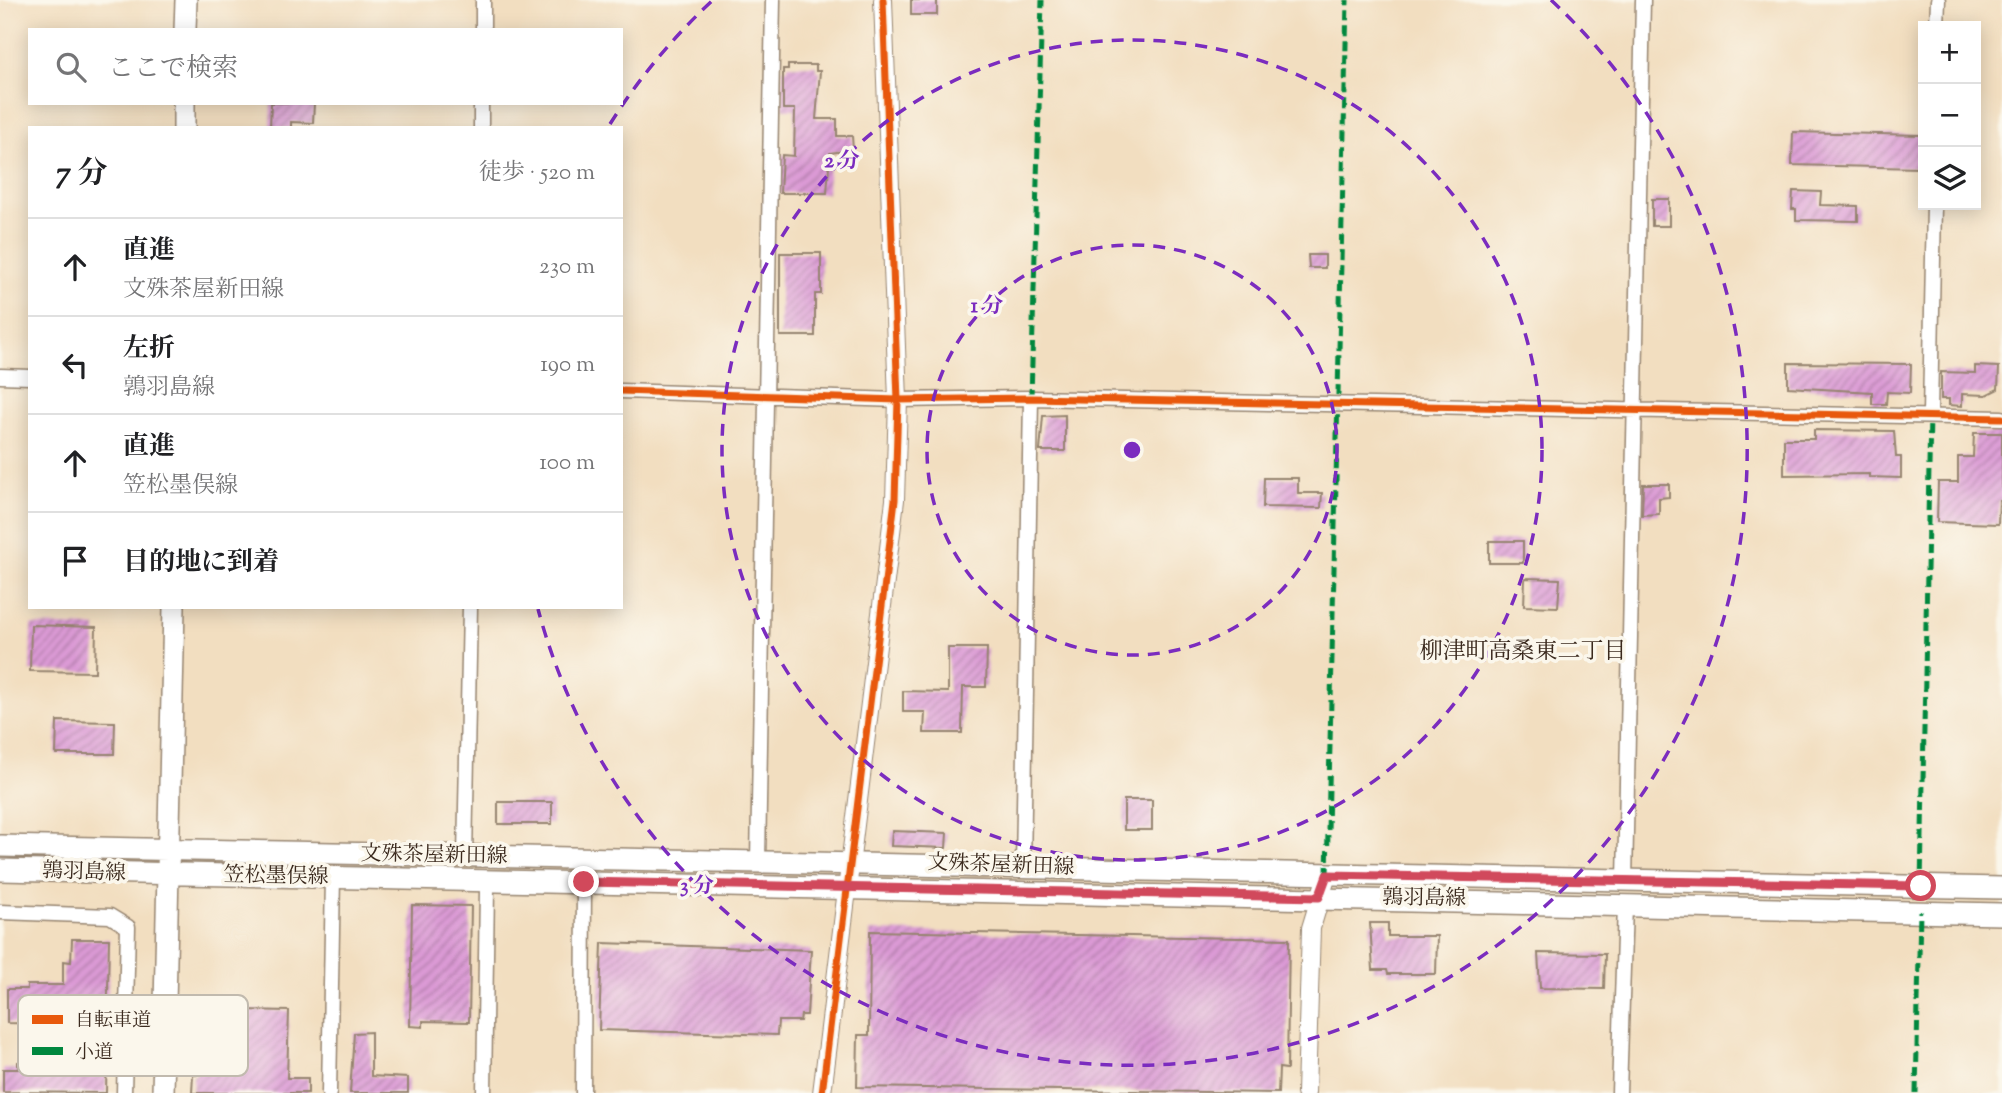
<!DOCTYPE html>
<html lang="ja">
<meta charset="utf-8">
<style>
:root{--surface:#fff;--page:#f6f6f6;--text:#202124;--muted:#757577;--line:#e0e0e0}
body{margin:0;font-family:"Sorts Mill Goudy","Noto Serif JP",serif;background:var(--page);color:var(--text)}
.controls{position:absolute;right:21px;top:21px;display:grid;overflow:hidden;border-radius:0px;box-shadow:0 4px 18px #0003}
.controls button{width:63px;height:63px;display:grid;place-items:center;padding:0;border:0;border-bottom:2px solid var(--line);background:var(--surface);color:var(--text);font:35px sans-serif}
.stop{position:absolute;width:21px;height:21px;margin:-16px;border:5px solid #d1495b;border-radius:50%;background:#fff}
.stop.end{background:#d1495b;border-color:#fff;box-shadow:0 2px 7px #0008}
.list{margin:0;padding:0;list-style:none}
h2{display:flex;justify-content:space-between;align-items:center;height:91px;margin:0;padding:0 28px;font-size:30px}
h2 small{font-size:23px;font-weight:400;color:var(--muted)}
.list li{display:grid;grid-template-columns:46px 1fr auto;gap:21px;align-items:center;box-sizing:border-box;height:98px;padding:0 28px;border-top:2px solid var(--line)}
.list b{display:block;font-size:26px;white-space:nowrap}
.list p{margin:0;font-size:23px;white-space:nowrap;color:var(--muted)}
.list em{font-size:23px;font-style:normal;color:var(--muted)}
.icon{flex:none;width:38px;height:38px;fill:none;stroke:currentColor;stroke-width:2;stroke-linecap:round;stroke-linejoin:round}
.map{position:relative;flex:none;width:2002px;height:1093px;overflow:hidden}
.search{position:absolute;background:var(--surface);box-shadow:0 4px 18px #0003;left:28px;top:28px;width:595px;height:77px;display:flex;align-items:center;gap:18px;box-sizing:border-box;padding:0 24px;border-radius:0px;color:var(--muted);font-size:26px}
.panel{position:absolute;background:var(--surface);box-shadow:0 4px 18px #0003;left:28px;top:126px;width:595px;height:483px;border-radius:0px}
.map>svg:first-child{display:block}
.building{fill:url(#building-hatch)}
.lines{fill:none;stroke-linecap:round;stroke-linejoin:round}
.minor-casing{stroke:#96846f;stroke-width:17}
.tertiary-casing{stroke:#96846f;stroke-width:20}
.secondary-casing{stroke:#96846f;stroke-width:24}
.minor{stroke:#fff;stroke-width:14}
.tertiary{stroke:#fff;stroke-width:18}
.secondary{stroke:#fff;stroke-width:21}
.quiet{stroke:#00873e;stroke-width:5;stroke-dasharray:10 5;stroke-linecap:butt}
.cycleway-casing{stroke:#fbf7ec;stroke-width:11}
.cycleway{stroke:#e8590c;stroke-width:7}
.route{stroke:#d1495b;stroke-width:9}
.ring{fill:none;stroke:#7b2cbf;stroke-width:3.5;stroke-dasharray:12 9}
.labels{text-anchor:middle;dominant-baseline:central;stroke-width:7;stroke-linejoin:round;paint-order:stroke}
.street-label{font-size:21px;fill:#3b2a1e;stroke:#fbf7ec}
.neighbourhood-label{font-size:23px;fill:#3b2a1e;stroke:#fbf7ec}
.key{fill:#fbf7ec;stroke:#c1baae;stroke-width:2}
.key-label{font-size:19px;fill:#3b2a1e}
.centre{fill:#7b2cbf;stroke:#fbf7ec;stroke-width:3.5}
.ring-label{font-size:21px;text-anchor:middle;font-weight:bold;fill:#7b2cbf;stroke:#fbf7ec;stroke-width:7;stroke-linejoin:round;paint-order:stroke}
</style>
<div class="map">
<svg width="2002" height="1093" viewBox="0 0 2002 1093">
<defs>
<pattern id="building-hatch" width="6" height="6" patternUnits="userSpaceOnUse" patternTransform="scale(1.75)"><rect width="6" height="6" fill="#db9ad5"/><path d="M-1 1l2-2M0 6l6-6M5 7l2-2" fill="none" stroke="#b37eac"/></pattern>
</defs>
<rect width="100%" height="100%" fill="#fbf7ec"/>
<filter id="ink" filterUnits="userSpaceOnUse"><feTurbulence type="fractalNoise" baseFrequency=".0143" numOctaves="2"/><feDisplacementMap in="SourceGraphic" scale="14" xChannelSelector="R" yChannelSelector="G"/><feConvolveMatrix kernelMatrix="1 2 1 2 8 2 1 2 1" color-interpolation-filters="sRGB"/></filter>
<filter id="wash" filterUnits="userSpaceOnUse"><feTurbulence type="fractalNoise" baseFrequency=".00686" numOctaves="4" result="noise"/><feDisplacementMap in="SourceGraphic" scale="28" xChannelSelector="R" yChannelSelector="G"/><feGaussianBlur stdDeviation="1.57" result="paint"/><feColorMatrix in="noise" values="0 0 0 0 0 0 0 0 0 0 0 0 0 0 0 0 0 1.4 0 .05"/><feComposite in="paint" operator="in"/></filter>
<g filter="url(#wash)">
<rect width="100%" height="100%" fill="#f2dec0"/>
<g id="blocks">
<path class="building" d="M911 0H937V15H911Z
M788 65H816V71H820L816 119H837V136H852L853 150 830 153 827 193H780L782 155 794 156 795 109H783V69H788Z
M271 103H314L313 123 291 122V128H270Z
M1793 132 1921 135 1920 168 1792 165Z
M1793 191 1821 192 1820 205 1858 206V221L1796 220V209H1792Z
M1652 199H1669V226H1652Z
M780 253H821V294H815V336H780Z
M1308 255H1325V268H1309Z
M1788 363 1911 364 1910 393 1887 392 1886 404H1872V392L1788 387Z
M1975 366 1999 367 1998 389 1986 395 1962 394V406L1949 405V399H1941V372L1975 373Z
M1065 415V451H1040L1043 416Z
M1814 430 1894 431 1896 457H1901V478L1869 477V474L1784 475V439H1814Z
M1974 433H2002V501H1999L1998 524 1937 522 1938 482H1958V457H1973Z
M1264 478H1298V493H1322L1321 508 1263 507Z
M1643 484H1669V497L1659 498V514L1642 515Z
M1489 541H1523V563H1489Z
M1525 578 1560 579 1558 607 1524 606Z
M31 625 96 627 95 672 30 671Z
M948 648H987L986 687H963L962 733H924L925 712H903V691L948 692Z
M57 721 115 722 114 754H56Z
M1124 800H1152V830H1124Z
M498 802H552V824H498Z
M892 831 947 833 946 848 891 846Z
M412 905 471 906 469 1022 423 1021V1027L410 1026Z
M1370 923H1388V936H1437L1436 974H1388L1387 970H1373Z
M870 931 1289 939 1287 1069 1279 1068 1278 1093 857 1087 858 1035H869Z
M72 939H109L106 1093 3 1092V1069H18V1062H52L53 1024 7 1023V989H27V985H63V961L71 962Z
M602 943 811 950 807 1015H801L800 1021H778L777 1035 599 1030Z
M1538 953 1605 954 1604 989 1540 988Z
M198 997 245 998V1010L289 1011 287 1078H308V1093H192L193 1075H196Z
M371 1032V1076L408 1078V1093H350L354 1033Z"/>
</g>
</g>
<g filter="url(#ink)">
<use href="#blocks" fill-opacity="0" stroke="#96846f" stroke-width="2"/>
<g class="lines">
<defs>
<path id="minor" d="M1937 26 1938 0
M483 30V0
M481 128V103
M0 376 30 377
M621 391 898 400 1031 398 2002 418
M1930 414 1934 205
M465 857 470 607
M758 861 773 0
M1023 867 1031 398
M1625 881 1643 0
M0 912 110 916 128 927 124 1093
M329 1093 333 877
M484 1093 487 889
M583 1093 584 882
M1619 1093 1625 905"/>
<path id="tertiary" d="M822 1093 895 500 898 400 883 0
M1306 1093 1311 928 1327 875"/>
<path id="secondary" d="M185 30 186 0
M184 128V103
M0 846 2002 888
M0 870 2002 914
M163 1093 174 607"/>
</defs>
<use href="#minor" class="minor-casing"/>
<use href="#tertiary" class="tertiary-casing"/>
<use href="#secondary" class="secondary-casing"/>
<use href="#minor" class="minor"/>
<use href="#tertiary" class="tertiary"/>
<use href="#secondary" class="secondary"/>
<path class="quiet" d="M1031 398 1042 0
M1327 875 1347 0
M1921 886 1930 414
M1916 1093 1920 911"/>
<defs>
<path id="cycleway" d="M621 391 898 400 1031 398 2002 418
M822 1093 895 500 898 400 883 0"/>
</defs>
<use href="#cycleway" class="cycleway-casing"/>
<use href="#cycleway" class="cycleway"/>
</g>
</g>
<g class="lines" filter="url(#ink)">
<path class="route" d="M584 882 1319 897 1327 875 1921 886"/>
</g>
<g class="ring">
<circle cx="1132" cy="450" r="205"/>
<circle cx="1132" cy="450" r="410"/>
<path d="M610 124A615 615 0 0 1 713 0M1551 0A615 615 0 1 1 538 609"/>
</g>
<g class="labels">
<g class="street-label">
<text transform="translate(434 856) rotate(1)">文殊茶屋新田線</text>
<text transform="translate(1001 866) rotate(2)">文殊茶屋新田線</text>
<text transform="translate(84 873) rotate(2)">鶉羽島線</text>
<text transform="translate(276 877) rotate(1)">笠松墨俣線</text>
<text transform="translate(1424 899) rotate(1)">鶉羽島線</text>
</g>
<g class="neighbourhood-label">
<text x="1523" y="652">柳津町高桑東二丁目</text>
</g>
</g>
<rect x="18" y="995" width="230" height="81" rx="10" class="key"/>
<rect x="32" y="1015" width="31" height="9" fill="#e8590c"/>
<rect x="32" y="1047" width="31" height="8" fill="#00873e"/>
<g class="key-label">
<text x="75" y="1026">自転車道</text>
<text x="75" y="1058">小道</text>
</g>
<circle cx="1132" cy="450" r="10" class="centre"/>
<g class="ring-label">
<text x="842" y="167">2 分</text>
<text x="987" y="312">1 分</text>
<text x="697" y="892">3 分</text>
</g>
</svg>
<div class="controls">
<button>+</button>
<button>−</button>
<button><svg class="icon" aria-label="layers" viewBox="0 0 24 24"><path d="M12 4l9 5-9 5-9-5zM3 14l9 5 9-5"/></svg></button>
</div>
<div class="stop" style="left:1921px;top:886px"></div>
<div class="stop end" style="left:584px;top:882px"></div>
<div class="search"><svg class="icon" aria-label="search" viewBox="0 0 24 24"><circle cx="10" cy="10" r="6"/><path d="M15 15l6 6"/></svg>ここで検索</div>
<section class="panel">
<h2>7 分<small>徒歩 · 520 m</small></h2>
<ul class="list">
<li><svg class="icon" aria-label="ahead" viewBox="0 0 24 24"><path d="M12 20V5M6 11l6-6 6 6"/></svg><div><b>直進</b><p>文殊茶屋新田線</p></div><em>230 m</em></li>
<li><svg class="icon" aria-label="left" viewBox="0 0 24 24"><path d="M17 20v-9H6M10 6l-5 5 5 5"/></svg><div><b>左折</b><p>鶉羽島線</p></div><em>190 m</em></li>
<li><svg class="icon" aria-label="ahead" viewBox="0 0 24 24"><path d="M12 20V5M6 11l6-6 6 6"/></svg><div><b>直進</b><p>笠松墨俣線</p></div><em>100 m</em></li>
<li><svg class="icon" aria-label="arrive" viewBox="0 0 24 24"><path d="M6 21V4h12l-3 4 3 4H6"/></svg><div><b>目的地に到着</b></div></li>
</ul>
</section>
</div>
